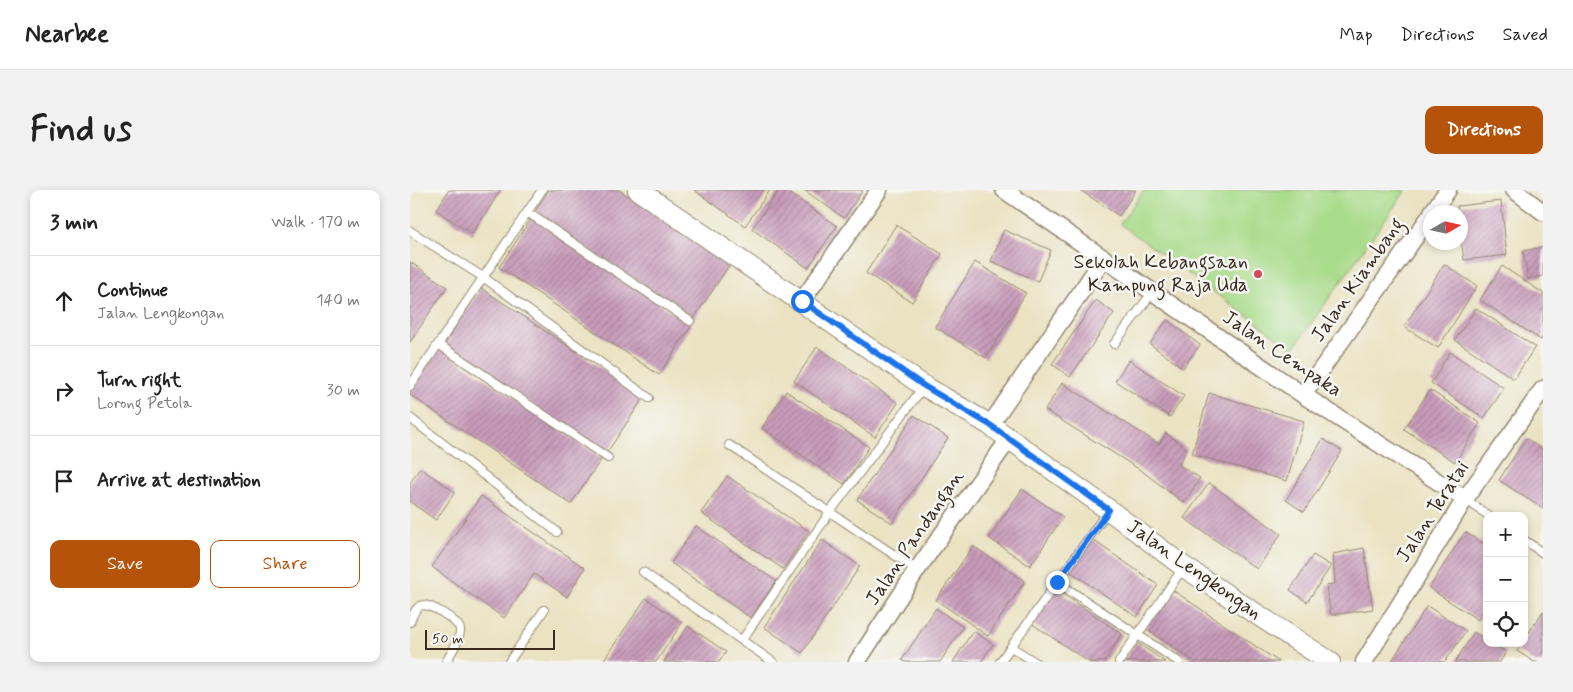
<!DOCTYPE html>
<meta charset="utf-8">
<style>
:root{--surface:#fff;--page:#f2f2f2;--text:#222;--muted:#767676;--line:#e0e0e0;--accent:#b45309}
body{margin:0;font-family:Mynerve,sans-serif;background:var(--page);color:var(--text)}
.controls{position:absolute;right:15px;bottom:15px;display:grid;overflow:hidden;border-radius:10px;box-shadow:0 2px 8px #0003}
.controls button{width:45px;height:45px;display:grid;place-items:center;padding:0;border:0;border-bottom:1px solid var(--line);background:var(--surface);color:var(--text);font:25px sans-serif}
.compass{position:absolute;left:1013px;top:15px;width:45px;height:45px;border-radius:50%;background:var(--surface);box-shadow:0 2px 8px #0003;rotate:81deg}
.scale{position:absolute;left:15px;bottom:12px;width:130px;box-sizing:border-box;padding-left:5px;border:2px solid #3b2a1e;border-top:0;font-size:14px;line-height:18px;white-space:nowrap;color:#3b2a1e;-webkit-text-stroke:4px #f6f6f2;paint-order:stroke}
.stop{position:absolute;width:15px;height:15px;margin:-11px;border:4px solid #1a73e8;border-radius:50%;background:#fff}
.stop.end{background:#1a73e8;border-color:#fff;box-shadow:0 1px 5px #0008}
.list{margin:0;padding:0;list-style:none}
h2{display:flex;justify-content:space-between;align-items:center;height:65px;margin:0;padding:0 20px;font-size:21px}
h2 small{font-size:16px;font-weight:400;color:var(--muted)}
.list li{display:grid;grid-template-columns:32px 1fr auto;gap:15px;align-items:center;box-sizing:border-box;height:90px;padding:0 20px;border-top:1px solid var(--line)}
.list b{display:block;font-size:19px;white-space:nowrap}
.list p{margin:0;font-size:16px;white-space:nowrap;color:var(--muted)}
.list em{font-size:16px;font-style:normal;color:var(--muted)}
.actions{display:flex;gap:10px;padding:15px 20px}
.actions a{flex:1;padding:11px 0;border:1px solid var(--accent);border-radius:10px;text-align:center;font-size:18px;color:var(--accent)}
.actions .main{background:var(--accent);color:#fff}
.icon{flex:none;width:28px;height:28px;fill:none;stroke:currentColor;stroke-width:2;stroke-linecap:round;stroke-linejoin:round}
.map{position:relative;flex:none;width:1133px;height:472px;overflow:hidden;border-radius:10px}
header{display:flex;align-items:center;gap:30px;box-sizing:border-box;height:70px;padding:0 25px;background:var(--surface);border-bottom:1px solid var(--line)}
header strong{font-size:24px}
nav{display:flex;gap:28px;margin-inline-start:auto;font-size:18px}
.intro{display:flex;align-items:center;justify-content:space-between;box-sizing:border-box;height:120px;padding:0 30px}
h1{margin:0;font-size:35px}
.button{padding:12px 22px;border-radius:10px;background:var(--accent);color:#fff;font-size:18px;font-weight:700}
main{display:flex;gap:30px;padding:0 30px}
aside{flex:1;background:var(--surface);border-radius:10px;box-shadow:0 2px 8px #0003}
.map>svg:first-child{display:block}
.grass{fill:#a8db8a;stroke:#728254}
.building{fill:url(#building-hatch)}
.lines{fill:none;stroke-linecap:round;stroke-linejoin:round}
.service-casing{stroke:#928670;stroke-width:10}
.minor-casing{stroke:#928670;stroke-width:19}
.tertiary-casing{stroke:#928670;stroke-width:22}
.service{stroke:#fff;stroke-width:8}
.minor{stroke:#fff;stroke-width:16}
.tertiary{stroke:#fff;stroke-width:20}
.route{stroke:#1a73e8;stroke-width:6}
.poi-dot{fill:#d1495b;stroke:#f6f6f2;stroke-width:2}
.labels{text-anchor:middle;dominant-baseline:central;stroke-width:5;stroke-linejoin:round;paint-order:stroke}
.poi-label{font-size:20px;fill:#3b2a1e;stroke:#f6f6f2;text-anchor:end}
.street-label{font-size:20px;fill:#3b2a1e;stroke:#f6f6f2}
</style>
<header>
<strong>Nearbee</strong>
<nav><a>Map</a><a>Directions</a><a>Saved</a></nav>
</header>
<div class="intro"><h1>Find us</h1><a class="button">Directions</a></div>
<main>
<aside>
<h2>3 min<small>Walk · 170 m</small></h2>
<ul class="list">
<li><svg class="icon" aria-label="ahead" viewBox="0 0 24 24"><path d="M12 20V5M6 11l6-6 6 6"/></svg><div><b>Continue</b><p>Jalan Lengkongan</p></div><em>140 m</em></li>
<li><svg class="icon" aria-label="right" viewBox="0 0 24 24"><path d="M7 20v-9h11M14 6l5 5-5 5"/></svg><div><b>Turn right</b><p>Lorong Petola</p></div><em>30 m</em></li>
<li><svg class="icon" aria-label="arrive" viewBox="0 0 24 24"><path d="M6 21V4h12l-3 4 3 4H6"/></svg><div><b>Arrive at destination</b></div></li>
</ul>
<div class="actions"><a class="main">Save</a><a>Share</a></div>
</aside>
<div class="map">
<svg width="1133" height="472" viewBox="0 0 1133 472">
<defs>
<pattern id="building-hatch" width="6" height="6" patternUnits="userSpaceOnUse" patternTransform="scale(1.25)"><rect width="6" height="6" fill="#c89bbb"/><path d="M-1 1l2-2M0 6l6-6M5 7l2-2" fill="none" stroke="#a47f97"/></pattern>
</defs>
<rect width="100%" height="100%" fill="#f6f6f2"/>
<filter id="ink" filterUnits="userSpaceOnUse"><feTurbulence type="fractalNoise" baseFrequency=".02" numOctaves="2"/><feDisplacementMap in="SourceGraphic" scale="10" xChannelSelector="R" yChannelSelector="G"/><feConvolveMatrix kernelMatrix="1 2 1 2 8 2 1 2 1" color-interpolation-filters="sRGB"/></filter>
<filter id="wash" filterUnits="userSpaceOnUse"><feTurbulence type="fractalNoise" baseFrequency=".0096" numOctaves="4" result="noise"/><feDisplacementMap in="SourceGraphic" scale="20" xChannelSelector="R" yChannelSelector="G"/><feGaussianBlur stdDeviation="1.12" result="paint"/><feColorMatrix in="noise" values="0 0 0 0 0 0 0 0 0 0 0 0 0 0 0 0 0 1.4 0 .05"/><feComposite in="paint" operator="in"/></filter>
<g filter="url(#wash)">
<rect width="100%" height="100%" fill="#eae2c1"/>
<path class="grass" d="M734 0H996L883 159 710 34Z"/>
<g id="blocks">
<path class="building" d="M39 0H91L62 44 26 20Z
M139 0H209L320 74 283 130 124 23Z
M284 0H360L335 36Z
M369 0H375L427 36 398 78 342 39Z
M394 0H453L434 28Z
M670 0H726L709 26Z
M1091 11 1097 65 1054 70 1050 43V22H1048L1047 16Z
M122 28 282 135 249 185 89 77Z
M486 35 532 64 502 112 456 83Z
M594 40 641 60 628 91 581 71Z
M1133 57V86L1118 89 1113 61Z
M0 72 37 97 0 152Z
M565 72 616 103 576 168 525 137Z
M1034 74 1067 96 1028 158 994 137Z
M1092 76 1133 103V146L1131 150 1070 110Z
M71 98 234 207 196 264 34 155Z
M686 110 704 123 660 187 642 174Z
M1066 118 1125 157 1104 189 1045 150Z
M757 130 790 155 773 178 740 154Z
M407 157 488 213 465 247 384 191Z
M29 158 192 268 161 314 0 205V202Z
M1040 162 1094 198 1074 228 1021 193Z
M719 170 774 206 760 227 705 191Z
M652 193 749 254 756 243 777 259 769 275 790 288 774 313 732 281 635 220Z
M1020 200 1070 233 1045 272 994 239Z
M376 201 459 257 434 294 352 238Z
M799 203 894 231 877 291 782 264Z
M504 225 538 248 482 333 447 310Z
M1116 248 1133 260V319L1089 290Z
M913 249 932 261 894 322 876 310Z
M10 278 45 302 26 330 0 312V293Z
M317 286 399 341 373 379 291 323Z
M799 293 871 344 847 379 774 328Z
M612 299 653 327 620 376 579 348Z
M71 306 175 378 157 407 124 384 94 428 22 377Z
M286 336 366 391 341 428 261 373Z
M1055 342 1077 356V416L1068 430 1019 398Z
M680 348 748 395 727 427 658 380Z
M412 350 450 376 392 463 354 437Z
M563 356 615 391 578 446 526 410Z
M954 358 963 419 921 425 916 396 925 393 923 364Z
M903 365 921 376 897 412 880 400Z
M644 398 712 444 694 472H679L621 433Z
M761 399 869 472H785L735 438Z
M236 408 272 433 246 472H194L193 471Z
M1017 416 1056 441 1035 472H981Z
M526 418 553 437 530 472H495L492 470Z
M1133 421V472H1124L1107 461 1112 453H1114V450Z
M278 436 316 462 309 472H254Z
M563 441 583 454 571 472H543Z
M1064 442 1077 450V453H1082L1096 462 1090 472H1045Z
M726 452 741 462 755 472H713Z"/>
</g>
</g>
<g filter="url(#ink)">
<use href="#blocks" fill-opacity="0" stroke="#928670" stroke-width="1"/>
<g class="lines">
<defs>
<path id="service" d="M117 22 280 131
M0 41 73 87 239 208
M28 154 198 268
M704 154 742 103
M0 196 132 0
M0 228 147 342
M319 255 507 380
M1055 309 1079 326
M1114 350 1133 363
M233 382 363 472
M647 392 769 472
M0 432C2 426 5 419 10 416 18 411 50 432 50 440 51 448 40 465 36 472
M332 450 420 322 514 196
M601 457 625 472
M99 472 134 420
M590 472 698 321
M709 472 773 378"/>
<path id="minor" d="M594 0 893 205 1055 309
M1104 0 1133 22
M1022 22 1038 0
M392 111 469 0
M893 205 1021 25
M580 235 694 68
M447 472 507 380 599 249
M954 472 1055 309 1133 199"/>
<path id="tertiary" d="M228 0 514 196 580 235 699 320 774 377 920 472"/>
</defs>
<use href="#service" class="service-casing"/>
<use href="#minor" class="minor-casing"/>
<use href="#tertiary" class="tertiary-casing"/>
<use href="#service" class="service"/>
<use href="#minor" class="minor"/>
<use href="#tertiary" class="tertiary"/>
</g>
</g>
<g class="lines" filter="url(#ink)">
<path class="route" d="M392 111 514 196 580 235 699 320 647 392"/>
</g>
<circle class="poi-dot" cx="848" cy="84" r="5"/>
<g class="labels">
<g class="poi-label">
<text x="838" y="72">Sekolah Kebangsaan<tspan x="838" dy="23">Kampung Raja Uda</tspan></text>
</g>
<g class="street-label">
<text transform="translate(948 90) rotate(-55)">Jalan Kiambang</text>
<text transform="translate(872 164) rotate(34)">Jalan Cempaka</text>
<text transform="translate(1023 322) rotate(-57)">Jalan Teratai</text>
<text transform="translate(505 348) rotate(-56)">Jalan Pandangan</text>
<text transform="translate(784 380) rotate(35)">Jalan Lengkongan</text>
</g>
</g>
</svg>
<div class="controls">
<button>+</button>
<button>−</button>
<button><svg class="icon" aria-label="locate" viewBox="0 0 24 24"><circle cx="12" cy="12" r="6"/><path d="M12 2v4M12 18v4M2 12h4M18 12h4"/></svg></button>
</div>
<svg class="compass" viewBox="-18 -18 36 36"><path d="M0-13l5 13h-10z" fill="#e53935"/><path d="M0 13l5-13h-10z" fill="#767676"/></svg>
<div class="scale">50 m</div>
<div class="stop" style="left:392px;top:111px"></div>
<div class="stop end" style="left:647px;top:392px"></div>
</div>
</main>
